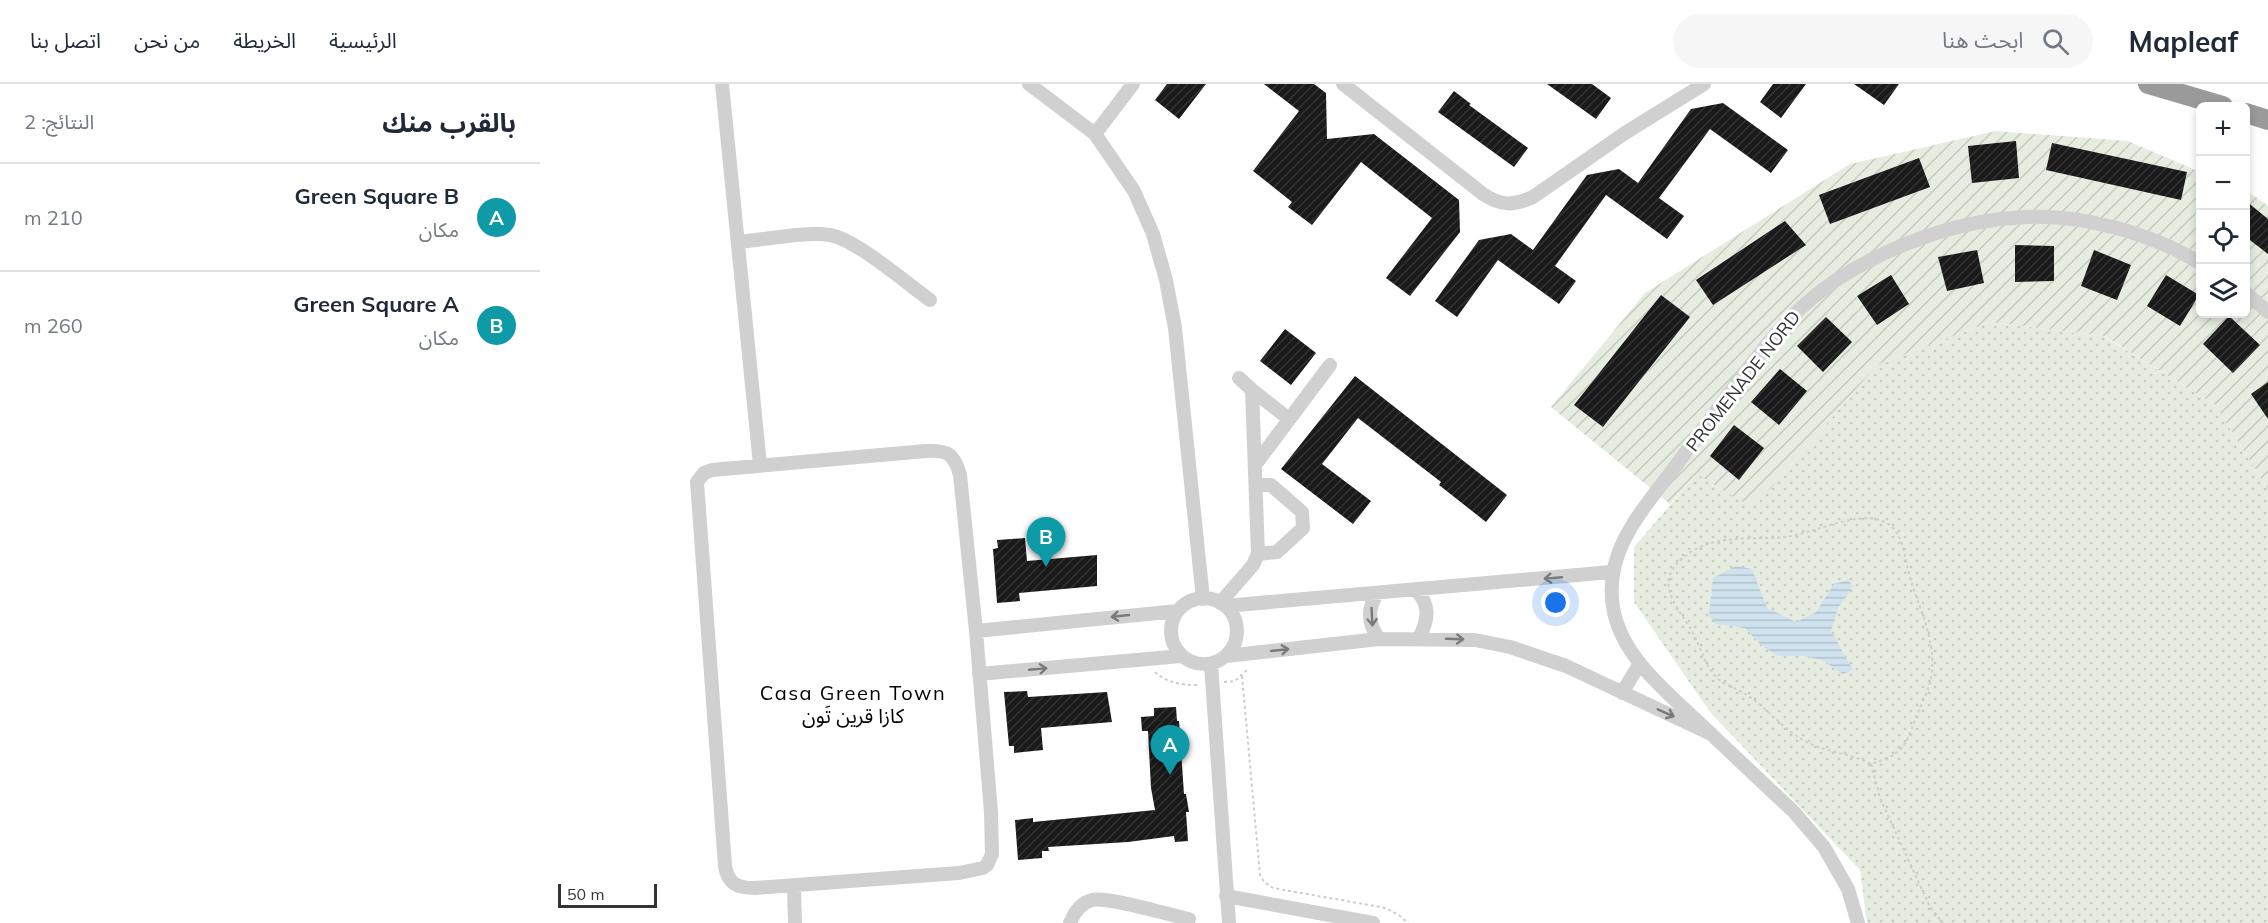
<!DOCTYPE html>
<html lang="ar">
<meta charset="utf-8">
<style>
:root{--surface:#fff;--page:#f6f6f7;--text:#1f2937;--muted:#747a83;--line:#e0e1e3;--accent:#0f766e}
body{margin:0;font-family:Mulish,"Noto Sans Arabic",sans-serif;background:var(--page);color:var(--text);direction:rtl}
.controls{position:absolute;right:18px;top:18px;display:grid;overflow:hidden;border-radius:9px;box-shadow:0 3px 9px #0003}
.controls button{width:54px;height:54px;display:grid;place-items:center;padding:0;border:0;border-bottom:2px solid var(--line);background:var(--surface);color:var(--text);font:30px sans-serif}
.scale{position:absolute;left:18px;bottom:15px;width:99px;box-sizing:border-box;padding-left:6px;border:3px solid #333;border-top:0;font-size:16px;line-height:21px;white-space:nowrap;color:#333;-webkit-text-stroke:4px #fff;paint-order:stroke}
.you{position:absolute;left:1016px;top:519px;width:21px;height:21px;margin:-15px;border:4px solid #fff;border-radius:50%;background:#1a73e8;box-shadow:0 0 0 9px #1a73e833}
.badge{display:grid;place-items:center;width:39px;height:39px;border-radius:50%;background:var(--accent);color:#fff;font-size:20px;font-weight:700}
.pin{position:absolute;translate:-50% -50px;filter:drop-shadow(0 2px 3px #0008)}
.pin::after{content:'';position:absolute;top:32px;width:21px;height:18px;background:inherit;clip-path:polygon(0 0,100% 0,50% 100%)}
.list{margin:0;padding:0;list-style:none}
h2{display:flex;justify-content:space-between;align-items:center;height:78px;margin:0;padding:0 24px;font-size:26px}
h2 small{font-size:20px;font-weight:400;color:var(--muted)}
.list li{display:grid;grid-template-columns:39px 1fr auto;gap:18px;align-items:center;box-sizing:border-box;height:108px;padding:0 24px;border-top:2px solid var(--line)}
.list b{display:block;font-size:22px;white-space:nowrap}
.list p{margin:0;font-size:20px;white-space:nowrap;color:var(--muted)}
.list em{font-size:20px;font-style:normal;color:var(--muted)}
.icon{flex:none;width:33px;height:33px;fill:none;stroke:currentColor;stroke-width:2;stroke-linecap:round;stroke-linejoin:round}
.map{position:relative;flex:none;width:1728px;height:839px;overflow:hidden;direction:ltr}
header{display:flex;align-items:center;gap:36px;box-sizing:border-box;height:84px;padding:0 30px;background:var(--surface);border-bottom:2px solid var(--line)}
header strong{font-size:28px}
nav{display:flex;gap:33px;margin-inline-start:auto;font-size:21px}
.search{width:420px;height:54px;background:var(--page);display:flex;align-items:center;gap:15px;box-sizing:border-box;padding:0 21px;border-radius:33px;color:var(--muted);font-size:22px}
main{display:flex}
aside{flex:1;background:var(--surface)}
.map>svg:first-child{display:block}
.grass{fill:url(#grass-dots)}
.garden{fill:url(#garden-furrows)}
.water{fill:url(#water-rules)}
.building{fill:url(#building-hatch)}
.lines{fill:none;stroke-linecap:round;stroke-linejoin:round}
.path{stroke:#cdcdcd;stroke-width:2;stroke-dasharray:3 3;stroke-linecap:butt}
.minor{stroke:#d0d0d0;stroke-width:14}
.highway{stroke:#9a9a9a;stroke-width:20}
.oneway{stroke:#7a7a7a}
.labels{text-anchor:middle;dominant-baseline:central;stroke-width:6;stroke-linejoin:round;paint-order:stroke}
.street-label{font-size:18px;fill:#333;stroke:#fff}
.neighbourhood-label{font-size:20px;letter-spacing:1.5px;fill:#000;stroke:#fff}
</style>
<header>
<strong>Mapleaf</strong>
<div class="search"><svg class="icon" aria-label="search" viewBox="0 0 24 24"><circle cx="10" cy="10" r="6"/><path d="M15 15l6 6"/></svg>ابحث هنا</div>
<nav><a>الرئيسية</a><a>الخريطة</a><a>من نحن</a><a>اتصل بنا</a></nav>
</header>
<main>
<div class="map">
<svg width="1728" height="839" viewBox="0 0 1728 839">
<defs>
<pattern id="grass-dots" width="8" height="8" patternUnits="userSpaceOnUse" patternTransform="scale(1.5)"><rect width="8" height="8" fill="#e6ecdf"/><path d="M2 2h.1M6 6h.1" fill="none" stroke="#c6cbc0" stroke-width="1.8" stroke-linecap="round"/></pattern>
<pattern id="garden-furrows" width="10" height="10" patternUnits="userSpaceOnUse" patternTransform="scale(1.5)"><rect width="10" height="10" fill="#e6ecdf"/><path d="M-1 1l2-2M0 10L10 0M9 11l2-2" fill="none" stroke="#c6cbc0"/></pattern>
<pattern id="water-rules" width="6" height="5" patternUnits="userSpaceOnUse" patternTransform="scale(1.5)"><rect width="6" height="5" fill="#cfe2ee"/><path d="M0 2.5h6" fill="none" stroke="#b2c2cd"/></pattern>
<pattern id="building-hatch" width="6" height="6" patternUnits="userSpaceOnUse" patternTransform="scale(1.5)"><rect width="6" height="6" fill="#1a1a1a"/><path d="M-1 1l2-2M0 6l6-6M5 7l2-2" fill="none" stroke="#333"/></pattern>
</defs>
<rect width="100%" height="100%" fill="#fff"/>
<path class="grass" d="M1450 238 1563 252 1675 321 1728 405V839H1327L1320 786 1170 628 1094 518V463L1157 390 1231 404 1337 281Z"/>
<path class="garden" d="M1456 47 1588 57 1660 88V230H1706V108L1716 113 1728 122V405L1675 321 1564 252 1450 238 1337 281 1231 404 1207 421 1157 390 1130 420 1011 323 1105 209 1310 80Z"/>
<path class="water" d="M1196 482 1212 485 1227 524 1256 538 1276 528 1294 500 1308 496 1313 502 1298 524 1291 547 1313 586 1303 590 1282 576 1264 572H1238L1221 561 1205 544 1176 540 1169 531 1173 494Z"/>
<path class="building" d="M627 0H666L639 35 615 16Z
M724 0H774L786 9 787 55 834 50 919 116 920 148 870 212 846 194 892 134 821 78 772 141 748 123 752 118 713 87 759 27Z
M1007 0H1052L1071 14 1056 35Z
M1233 0H1266L1241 34 1220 18Z
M1314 0H1359L1344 21Z
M914 7 931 20 929 21 988 64 974 83 898 28Z
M1183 19 1248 66 1231 89 1170 45 1119 114 1144 132 1127 155 1066 111 1015 182 1036 197 1019 220 958 176 917 233 895 217 939 156 971 150 993 166 1047 91 1079 85 1098 99 1151 25Z
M1476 57 1479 94 1432 99 1428 62Z
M1512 59 1647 88 1641 116 1506 86Z
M1379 74 1390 103 1290 140 1279 111Z
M1706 117 1728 135V170L1706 153Z
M1245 137 1266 161 1173 221 1156 196Z
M1475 161 1514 162V197L1475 198Z
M1437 166 1444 199 1407 207 1398 173Z
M1554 166 1591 181 1577 216 1541 202Z
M1351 191 1369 220 1337 241 1317 212Z
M1626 191 1659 211 1640 242 1607 222Z
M1121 211 1150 233 1063 343 1034 321Z
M1689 232 1720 261 1693 289 1663 260Z
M1286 233 1312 258 1283 288 1257 262Z
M745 245 776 269 751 301 720 277Z
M1240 285 1267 307 1239 341 1211 318Z
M815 292 967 411 946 438 899 401 901 398 818 334 782 380 831 417 813 440 741 385Z
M1728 298V335L1711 310Z
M1194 341 1224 364 1199 396 1170 372Z
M485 454 487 477 557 471V502L479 509 480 517 457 519 453 465 458 464 457 456Z
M487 607 488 613 567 608 572 638 501 644 503 666 474 669V662H469L464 608Z
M636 623 637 637H639L644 710H646L649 728H646L648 757 635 758 634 752 588 758 508 763 509 767H502V774L478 776 475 736 493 734V738L615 726 611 704 608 647H602L601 633 614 632V624Z"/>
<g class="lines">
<path class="path" d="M1330 434C1366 438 1362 469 1371 497 1381 529 1397 559 1391 594 1388 608 1381 621 1376 633 1364 665 1365 668 1331 680 1310 669 1283 668 1263 656 1240 643 1225 621 1202 608 1193 603 1182 600 1175 592 1164 579 1160 562 1152 547 1135 519 1111 496 1148 470 1175 450 1214 456 1245 453 1274 449 1300 434 1330 434Z
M615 588C627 599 641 601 657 601
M702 592 720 791 724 798 733 804 846 824 860 832 868 839
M684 598 695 597 709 584
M1331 680 1340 714 1390 823 1403 839"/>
<path class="minor" d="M182 0 220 381
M489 0 555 50 594 107 613 150 626 196 635 244 663 515
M803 0 943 110C961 122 973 122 993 113L1085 49 1164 0
M555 50 593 0
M198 158C224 156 265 147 290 151 317 156 366 199 390 216
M1706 209 1728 228
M712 306 749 335
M386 367C407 366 414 369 420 391L436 547 451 728 452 770 447 781 443 784 419 789 215 804C197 804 188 800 185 782L157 398 164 389 172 386Z
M715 381 790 281
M716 401H731L762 428 763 444 737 468 718 470
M876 506C891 521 888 537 879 554
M837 510C827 525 828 540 839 555
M631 547a33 33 0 1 1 66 0a33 33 0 1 1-66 0Z
M680 519 713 481 718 470 712 306 699 294
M685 522 1071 488
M436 547 638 527
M686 572 839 555 935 556 970 563 1026 582 1171 650 1254 728 1284 763 1308 805 1318 839
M671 580 689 839
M439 590 641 572
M1082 609 1100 579
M1171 650C1135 614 1081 576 1073 523 1063 461 1110 419 1143 372 1164 343 1185 315 1206 287 1224 265 1241 241 1263 222 1320 171 1409 136 1486 133 1542 130 1613 150 1660 179
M254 802 255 839
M686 812 833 839
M530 839C534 829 540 819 552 816 566 812 631 831 649 835"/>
<path class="highway" d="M1608 0 1683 22
M1706 29 1728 36"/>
</g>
<defs><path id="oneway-shaft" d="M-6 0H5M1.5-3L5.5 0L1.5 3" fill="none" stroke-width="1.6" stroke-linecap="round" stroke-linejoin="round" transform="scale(1.5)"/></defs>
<g class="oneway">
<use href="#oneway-shaft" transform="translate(1013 494) rotate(175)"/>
<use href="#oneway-shaft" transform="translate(580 532) rotate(174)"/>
<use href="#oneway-shaft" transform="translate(832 533) rotate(87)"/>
<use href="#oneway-shaft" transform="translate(915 555) rotate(2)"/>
<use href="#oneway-shaft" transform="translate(740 566) rotate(-6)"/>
<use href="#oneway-shaft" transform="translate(498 585) rotate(-5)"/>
<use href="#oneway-shaft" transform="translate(1126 629) rotate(24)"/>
</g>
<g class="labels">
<g class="street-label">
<text transform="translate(1203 297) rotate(-52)">PROMENADE NORD</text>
</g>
<g class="neighbourhood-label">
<text x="313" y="608">Casa Green Town<tspan x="313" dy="23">كازا قرين تَون</tspan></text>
</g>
</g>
</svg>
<div class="controls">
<button>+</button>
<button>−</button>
<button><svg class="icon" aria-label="locate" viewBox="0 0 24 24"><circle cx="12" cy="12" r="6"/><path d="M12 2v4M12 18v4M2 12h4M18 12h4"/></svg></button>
<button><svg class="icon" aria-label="layers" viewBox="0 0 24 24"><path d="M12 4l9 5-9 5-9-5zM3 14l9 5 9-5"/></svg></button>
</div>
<div class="scale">50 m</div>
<div class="you"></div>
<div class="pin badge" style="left:630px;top:691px;background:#0f9aa8">A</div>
<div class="pin badge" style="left:506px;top:483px;background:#0f9aa8">B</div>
</div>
<aside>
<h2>بالقرب منك<small>النتائج: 2</small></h2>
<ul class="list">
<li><span class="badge" style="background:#0f9aa8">A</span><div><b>Green Square B</b><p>مكان</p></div><em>210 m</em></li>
<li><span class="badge" style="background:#0f9aa8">B</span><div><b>Green Square A</b><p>مكان</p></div><em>260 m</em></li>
</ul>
</aside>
</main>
